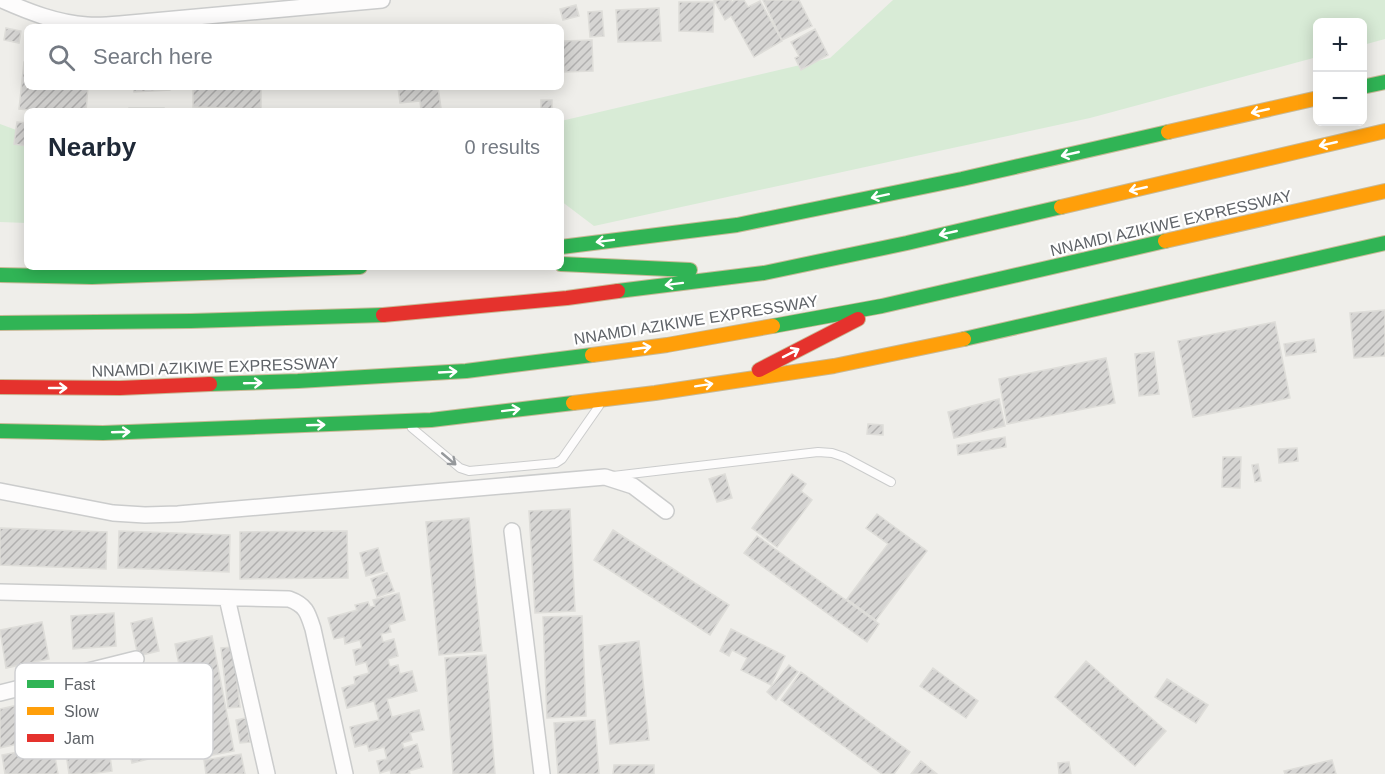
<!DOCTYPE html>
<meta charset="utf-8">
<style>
:root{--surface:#fff;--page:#f6f6f7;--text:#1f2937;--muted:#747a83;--line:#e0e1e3}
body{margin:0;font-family:Helvetica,sans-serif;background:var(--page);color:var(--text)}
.controls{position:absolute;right:18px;top:18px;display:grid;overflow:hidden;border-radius:9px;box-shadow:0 3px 15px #0003}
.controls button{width:54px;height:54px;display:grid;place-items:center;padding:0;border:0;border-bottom:2px solid var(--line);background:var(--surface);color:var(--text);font:30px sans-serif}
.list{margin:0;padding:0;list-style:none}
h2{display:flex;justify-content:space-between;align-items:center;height:78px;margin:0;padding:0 24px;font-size:26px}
h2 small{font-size:20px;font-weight:400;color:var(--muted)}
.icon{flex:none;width:33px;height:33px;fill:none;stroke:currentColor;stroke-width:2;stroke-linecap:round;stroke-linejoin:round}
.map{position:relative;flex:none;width:1385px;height:774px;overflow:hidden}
.search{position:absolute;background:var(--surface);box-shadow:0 3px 15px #0003;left:24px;top:24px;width:540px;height:66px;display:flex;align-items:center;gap:15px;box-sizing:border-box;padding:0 21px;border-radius:9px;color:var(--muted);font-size:22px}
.panel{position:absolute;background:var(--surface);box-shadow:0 3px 15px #0003;left:24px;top:108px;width:540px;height:162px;border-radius:9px}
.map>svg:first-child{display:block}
.grass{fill:#d8ebd6}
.building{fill:url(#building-hatch);stroke:#deddd9;stroke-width:1.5}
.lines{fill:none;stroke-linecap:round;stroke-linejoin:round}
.lane-casing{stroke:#cbcccc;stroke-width:10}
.street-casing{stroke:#cbcccc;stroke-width:18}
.fast-casing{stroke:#c8b996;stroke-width:16}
.slow-casing{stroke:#c8b996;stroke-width:16}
.jam-casing{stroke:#c8b996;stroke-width:16}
.lane{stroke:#fdfcfc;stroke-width:8}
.street{stroke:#fdfcfc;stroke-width:15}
.fast{stroke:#30b455;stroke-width:14}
.slow{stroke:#ff9f0a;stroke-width:14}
.jam{stroke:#e5322d;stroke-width:14}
.oneway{stroke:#fff}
.oneway2{stroke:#96999c}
.labels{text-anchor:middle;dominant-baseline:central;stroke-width:4.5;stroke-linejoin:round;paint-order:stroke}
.street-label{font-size:16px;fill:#5f6368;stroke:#fff}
.key{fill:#fff;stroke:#cfd0d2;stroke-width:1.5}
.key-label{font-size:16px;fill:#5f6368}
</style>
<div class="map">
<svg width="1385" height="774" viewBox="0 0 1385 774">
<defs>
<pattern id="building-hatch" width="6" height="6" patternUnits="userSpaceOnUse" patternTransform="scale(1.5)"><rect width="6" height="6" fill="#d6d5d3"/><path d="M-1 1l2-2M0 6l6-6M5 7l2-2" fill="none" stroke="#b1b0af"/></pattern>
</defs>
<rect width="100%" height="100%" fill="#efeeea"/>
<path class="grass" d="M893 0H1385V39L1363 45 1362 22H1318L1317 57 1090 118 594 226 561 201V121L830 58Z
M0 124 27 134V223L0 222Z"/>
<path class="building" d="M714 0H731L732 2 735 0H744L748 7 760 1 782 41 754 57 731 16 725 20Z
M763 0H799L812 26 782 40Z
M679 2H714L713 32 679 31Z
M576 5 579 16 563 20 560 9Z
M659 8 661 41 618 42 616 10Z
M602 11 604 36 590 37 588 12Z
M6 28 21 31 19 43 4 40Z
M815 29 828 55 801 70 795 58 799 56 791 42Z
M592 40 593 71 564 72 563 41Z
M24 62H27V87H88L86 111H41L19 109Z
M133 87H170V90L134 92Z
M193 87H261V109L193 107Z
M398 87H438L441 108 421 111 420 101 400 103Z
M541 100H552V111H541Z
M129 108H164V111H129Z
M17 122 27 123V146L14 144Z
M1385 310V356L1354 358 1350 313Z
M1275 322 1290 398 1193 417 1178 341Z
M1314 339 1316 352 1286 356 1284 344Z
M1154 352 1159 394 1139 396 1135 354Z
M1106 358 1115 403 1007 424 999 379Z
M999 399 1005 426 954 438 948 412Z
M868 424 883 425V435L867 434Z
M1005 437 1006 447 958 455 957 445Z
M1297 448 1298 461 1279 463 1278 449Z
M1223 457H1241L1240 488 1222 487Z
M1258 464 1261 481 1255 482 1252 465Z
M725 474 732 498 717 502 709 479Z
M792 474 806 484 801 491 812 500 777 547 752 528Z
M570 509 575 611 535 613 529 511Z
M877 514 927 551 876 620 847 599 888 544 866 528Z
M469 518 482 651 439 655 426 522Z
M0 528 107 532 106 569 0 565Z
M613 530 729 605 710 635 594 560Z
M119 531 230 535 229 572 118 568Z
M347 531 348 578 240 579V532Z
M757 536 879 624 867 642 744 553Z
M378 548 384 571 366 576 360 553Z
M387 573 394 591 377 597 371 579Z
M399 593 405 620 389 625 391 632 381 634 383 642 394 639 398 656 388 659 390 667 398 665 400 674 412 671 417 691 387 699 392 717 419 710 424 730 410 733 412 740 402 743 404 748 417 744 423 767 409 771 410 774H391L390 770 380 773 377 761 387 759 384 747 369 751 367 744 355 747 350 727 379 720 374 701 347 708 342 688 355 684 354 677 369 673 366 662 356 665 353 650 362 648 360 640 345 644 344 637 334 639 328 618 357 610 355 605 368 602 370 607 375 606 373 600Z
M114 613 116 646 73 649 71 616Z
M582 616 586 716 547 718 543 617Z
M152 618 159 651 138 656 131 623Z
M42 622 49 659 6 668 0 630Z
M731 629 785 656 771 685 741 670 747 658 732 650 729 656 720 651Z
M212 636 234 751 197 758 175 644Z
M639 641 649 740 610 744 599 646Z
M233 647 240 707 228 708 221 648Z
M486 655 495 774H453L445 658Z
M1086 661 1166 731 1135 766 1055 697Z
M789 665 798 672 776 700 767 692Z
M933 668 978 701 966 718 920 686Z
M801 672 910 752 894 774H882L781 700Z
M1167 679 1208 705 1196 723 1155 697Z
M31 702 40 739 0 748V709Z
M165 717 173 753 132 763 123 726Z
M246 718 250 742 240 743 236 720Z
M595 720 599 774H558L554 723Z
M107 733 112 771 88 774H69L64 740Z
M53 745 58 774H5L2 755Z
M241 754 245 774H206L204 760Z
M1332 760 1336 774H1285L1284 771Z
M921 761 937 774H911Z
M1069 762 1071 774H1059L1058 763Z
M614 765H654V774H613Z"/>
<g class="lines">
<defs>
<path id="lane" d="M412 428 460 468 469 471 556 463 562 459 599 406
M613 476 818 452 832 453 844 457 891 482"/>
<path id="street" d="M2 0C29 12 57 23 87 25 98 26 109 25 120 24L382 0
M0 491 113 513 145 515 178 514 605 477 633 486 666 511
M512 531 542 774
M0 592 289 599C306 605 308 613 313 629L345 774
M227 598 267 774
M0 693 136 659"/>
<path id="fast" d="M1362 87 1385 82
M561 247 737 225 962 179 1168 132
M561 264 690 270
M0 275 92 277 360 267
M618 291 764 273 907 243 1061 207
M0 323 191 321 383 315
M773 326 882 306 1165 241
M964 339 1385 243
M210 384 298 381 466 371 592 355
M0 431 103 433 431 420 573 403"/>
<path id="slow" d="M1168 132 1318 98
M1061 207 1385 131
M1165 241 1385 191
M592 355 667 345 773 326
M573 403 655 393 834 366 964 339"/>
<path id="jam" d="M383 315 567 298 618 291
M759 370 858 319
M0 387 120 388 210 384"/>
</defs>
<use href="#lane" class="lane-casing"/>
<use href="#street" class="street-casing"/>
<use href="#fast" class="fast-casing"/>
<use href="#slow" class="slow-casing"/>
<use href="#jam" class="jam-casing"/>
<use href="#lane" class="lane"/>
<use href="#street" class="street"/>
<use href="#fast" class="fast"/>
<use href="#slow" class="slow"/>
<use href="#jam" class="jam"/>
</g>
<defs><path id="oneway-shaft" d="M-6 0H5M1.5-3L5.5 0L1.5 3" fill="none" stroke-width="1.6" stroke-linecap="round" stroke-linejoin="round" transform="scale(1.5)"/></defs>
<g class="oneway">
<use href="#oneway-shaft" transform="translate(1260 111) rotate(167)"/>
<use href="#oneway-shaft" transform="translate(1328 144) rotate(167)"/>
<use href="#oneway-shaft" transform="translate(1070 154) rotate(167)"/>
<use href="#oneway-shaft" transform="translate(1138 189) rotate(167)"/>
<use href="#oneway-shaft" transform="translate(880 196) rotate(168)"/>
<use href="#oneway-shaft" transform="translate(948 233) rotate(167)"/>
<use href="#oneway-shaft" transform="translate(605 241) rotate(173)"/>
<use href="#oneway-shaft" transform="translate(674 284) rotate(173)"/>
<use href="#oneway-shaft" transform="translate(642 348) rotate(-8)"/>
<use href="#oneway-shaft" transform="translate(791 353) rotate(-27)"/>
<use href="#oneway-shaft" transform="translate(448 372) rotate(-3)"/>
<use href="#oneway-shaft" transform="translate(253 383) rotate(-2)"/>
<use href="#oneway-shaft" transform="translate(704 385) rotate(-9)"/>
<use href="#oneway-shaft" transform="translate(58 388)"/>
<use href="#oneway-shaft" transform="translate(511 410) rotate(-7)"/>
<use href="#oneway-shaft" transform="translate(316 425) rotate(-2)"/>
<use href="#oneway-shaft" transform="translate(121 432) rotate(-2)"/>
</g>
<use class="oneway2" href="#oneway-shaft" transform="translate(449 459) rotate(40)"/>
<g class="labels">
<g class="street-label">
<text transform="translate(1171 223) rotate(-13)">NNAMDI AZIKIWE EXPRESSWAY</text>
<text transform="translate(696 320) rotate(-9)">NNAMDI AZIKIWE EXPRESSWAY</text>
<text transform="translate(215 367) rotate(-2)">NNAMDI AZIKIWE EXPRESSWAY</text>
</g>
</g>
<rect x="15" y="663" width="198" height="96" rx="9" class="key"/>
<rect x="27" y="680" width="27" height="8" fill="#30b455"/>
<rect x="27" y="707" width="27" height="8" fill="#ff9f0a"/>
<rect x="27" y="734" width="27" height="8" fill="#e5322d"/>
<g class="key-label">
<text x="64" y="690">Fast</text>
<text x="64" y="717">Slow</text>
<text x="64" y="744">Jam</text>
</g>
</svg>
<div class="controls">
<button>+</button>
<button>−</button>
</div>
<div class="search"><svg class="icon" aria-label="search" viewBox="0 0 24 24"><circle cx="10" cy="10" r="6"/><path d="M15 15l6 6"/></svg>Search here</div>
<section class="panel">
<h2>Nearby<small>0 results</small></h2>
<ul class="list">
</ul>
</section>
</div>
